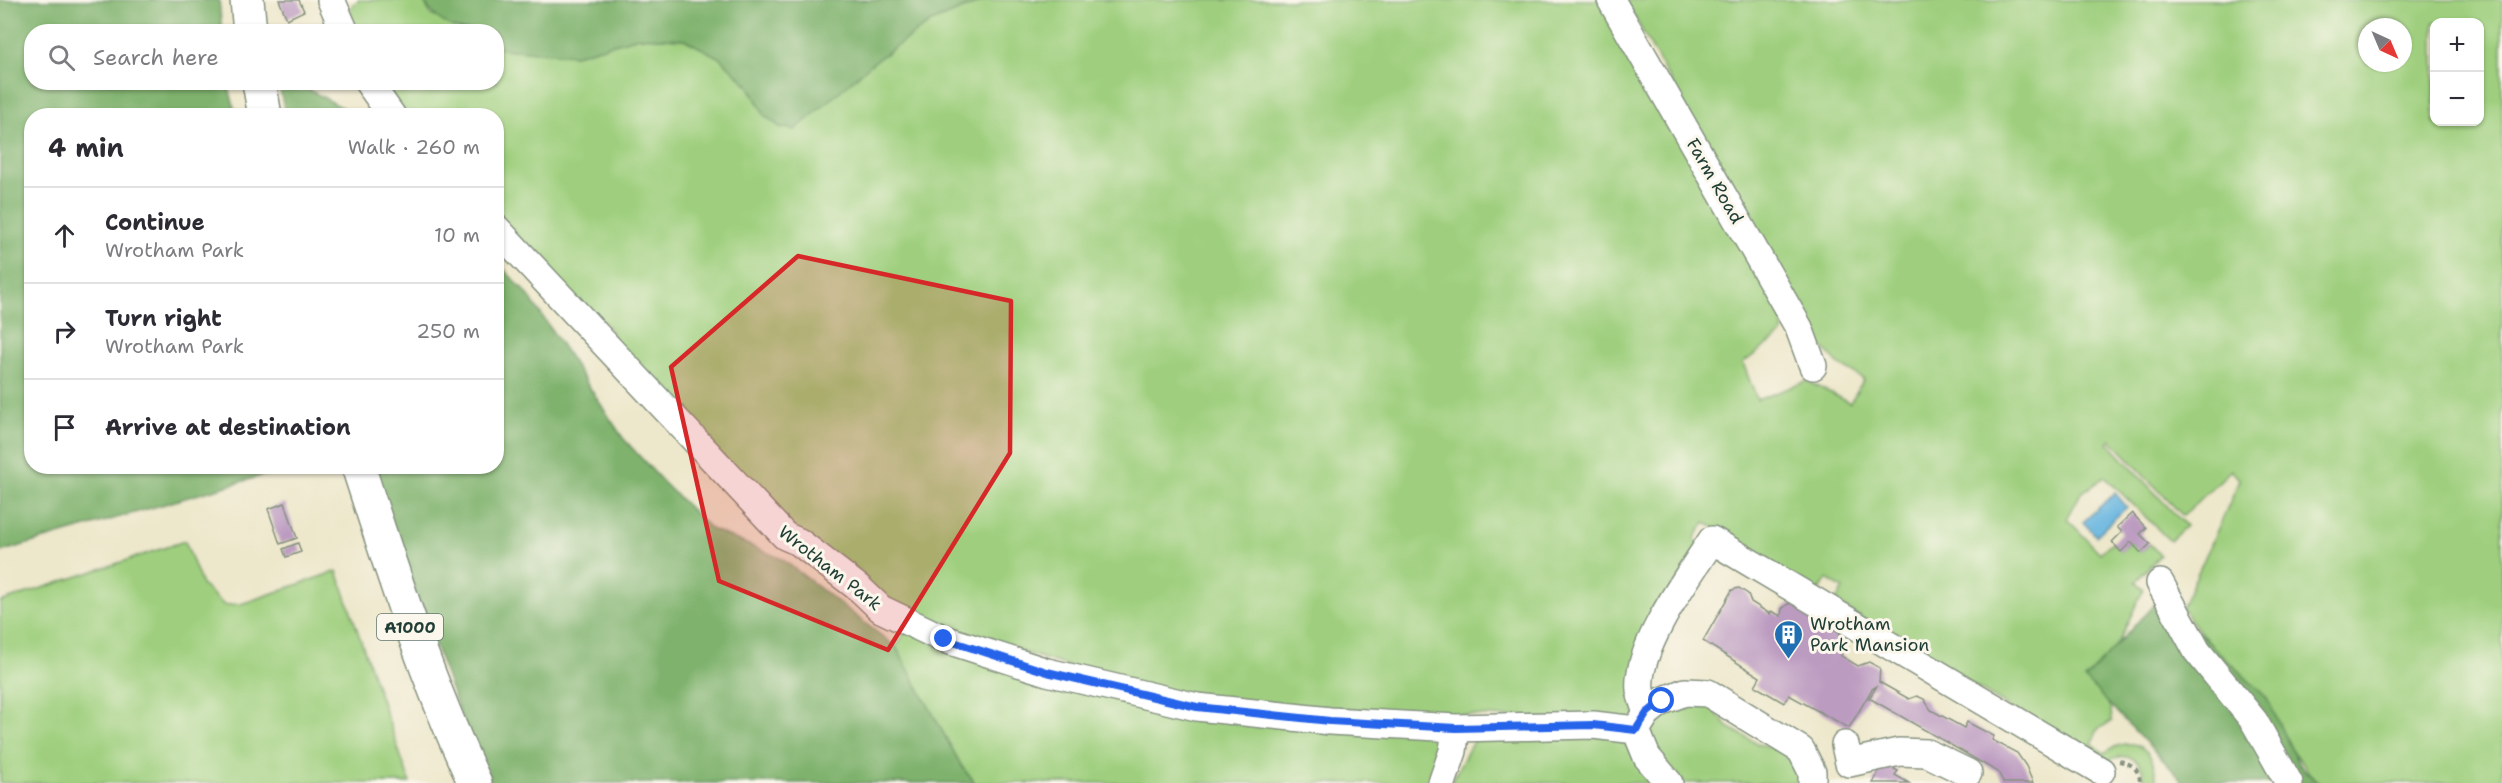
<!DOCTYPE html>
<meta charset="utf-8">
<style>
:root{--surface:#fff;--page:#f2f2f3;--text:#2b2b33;--muted:#7c7c81;--line:#e1e1e2}
body{margin:0;font-family:"Shantell Sans",sans-serif;background:var(--page);color:var(--text)}
.controls{position:absolute;right:18px;top:18px;display:grid;overflow:hidden;border-radius:12px;box-shadow:0 2px 4px #0004}
.controls button{width:54px;height:54px;display:grid;place-items:center;padding:0;border:0;border-bottom:2px solid var(--line);background:var(--surface);color:var(--text);font:30px sans-serif}
.compass{position:absolute;left:2358px;top:18px;width:54px;height:54px;border-radius:50%;background:var(--surface);box-shadow:0 2px 4px #0004;rotate:136deg}
.stop{position:absolute;width:18px;height:18px;margin:-14px;border:4px solid #2563eb;border-radius:50%;background:#fff}
.stop.end{background:#2563eb;border-color:#fff;box-shadow:0 2px 6px #0008}
.list{margin:0;padding:0;list-style:none}
h2{display:flex;justify-content:space-between;align-items:center;height:78px;margin:0;padding:0 24px;font-size:26px}
h2 small{font-size:20px;font-weight:400;color:var(--muted)}
.list li{display:grid;grid-template-columns:39px 1fr auto;gap:18px;align-items:center;box-sizing:border-box;height:96px;padding:0 24px;border-top:2px solid var(--line)}
.list b{display:block;font-size:22px;white-space:nowrap}
.list p{margin:0;font-size:20px;white-space:nowrap;color:var(--muted)}
.list em{font-size:20px;font-style:normal;color:var(--muted)}
.icon{flex:none;width:33px;height:33px;fill:none;stroke:currentColor;stroke-width:2;stroke-linecap:round;stroke-linejoin:round}
.map{position:relative;flex:none;width:2502px;height:783px;overflow:hidden}
.search{position:absolute;background:var(--surface);box-shadow:0 2px 4px #0004;left:24px;top:24px;width:480px;height:66px;display:flex;align-items:center;gap:15px;box-sizing:border-box;padding:0 21px;border-radius:24px;color:var(--muted);font-size:22px}
.panel{position:absolute;background:var(--surface);box-shadow:0 2px 4px #0004;left:24px;top:108px;width:480px;height:366px;border-radius:24px}
.map>svg:first-child{display:block}
.green{fill:#9fcf7e;stroke:#5f8659;stroke-width:1.5;fill-rule:evenodd}
.forest{fill:#7fb26d;stroke:#4f7850;stroke-width:1.5}
.water{fill:#65b4df;stroke:#42788a;stroke-width:1.5}
.building{fill:#bc9bc1}
.lines{fill:none;stroke-linecap:round;stroke-linejoin:round}
.minor-casing{stroke:#869280;stroke-width:30}
.major-casing{stroke:#869280;stroke-width:36}
.path{stroke:#869280;stroke-width:4;stroke-dasharray:4.5 4.5;stroke-linecap:butt}
.minor{stroke:#fff;stroke-width:27}
.major{stroke:#fff;stroke-width:33}
.route{stroke:#2563eb;stroke-width:8}
.marked{fill:#d62828;fill-opacity:0.2;stroke:#d62828;stroke-width:4.5;stroke-linejoin:round}
.labels{text-anchor:middle;dominant-baseline:central;stroke-width:6;stroke-linejoin:round;paint-order:stroke}
.shield{fill:#fbf7ec;stroke:#61756b;stroke-width:1.5}
.shield-label{font-size:16px;font-weight:bold;fill:#1f3d34}
.street-label{font-size:18px;fill:#1f3d34;stroke:#fbf7ec}
.poi-label{font-size:18px;fill:#1f3d34;stroke:#fbf7ec;text-anchor:start}
</style>
<div class="map">
<svg width="2502" height="783" viewBox="0 0 2502 783">
<rect width="100%" height="100%" fill="#fbf7ec"/>
<filter id="ink" filterUnits="userSpaceOnUse"><feTurbulence type="fractalNoise" baseFrequency=".0167" numOctaves="2"/><feDisplacementMap in="SourceGraphic" scale="12" xChannelSelector="R" yChannelSelector="G"/><feConvolveMatrix kernelMatrix="1 2 1 2 8 2 1 2 1" color-interpolation-filters="sRGB"/></filter>
<filter id="wash" filterUnits="userSpaceOnUse"><feTurbulence type="fractalNoise" baseFrequency=".008" numOctaves="4" result="noise"/><feDisplacementMap in="SourceGraphic" scale="24" xChannelSelector="R" yChannelSelector="G"/><feGaussianBlur stdDeviation="1.35" result="paint"/><feColorMatrix in="noise" values="0 0 0 0 0 0 0 0 0 0 0 0 0 0 0 0 0 1.4 0 .05"/><feComposite in="paint" operator="in"/></filter>
<g filter="url(#wash)">
<rect width="100%" height="100%" fill="#ede7cb"/>
<path class="green" d="M359 0H423L431 15 464 31H352C348 17 345 9 359 0Z
M985 0H1603L1783 320 1782 334 1743 363 1757 400 1807 381 1850 403 1864 379 1838 364 1814 337 1625 0H2502V783H2317L2182 608 2240 480 2231 470 2183 516 2111 440 2108 443 2186 526 2170 541 2105 477 2081 493 2067 519 2100 553 2112 542 2121 551 2131 542 2141 552 2150 544 2160 555 2135 582 2143 590 2120 639 2099 669 2096 680 2111 710 2112 721 2098 729 2092 743 2104 753C2134 733 2156 748 2156 783H2144C2145 754 2122 752 2102 763L1835 602 1843 589 1827 579 1818 592 1705 522 1694 539 1703 545 1633 718 1620 722 1373 711 1155 693 913 618 795 531 615 345C613 326 602 319 585 312L497 220 496 116 402 115 384 83 496 82 497 47 575 55 639 37 684 39 720 58 748 85 765 116 875 61 931 22ZM2434 22H2480V122H2434ZM2367 27H2403V63H2367Z
M185 541 202 585 224 605 241 604 337 571 410 783H0V602Z
M908 628 983 661 1431 734C1449 751 1443 761 1439 783H975L962 767 896 647Z
M1671 704H1708L1728 727 1758 744 1800 754 1806 783H1681L1651 752V728Z
M1480 735 1615 736 1638 755 1660 783H1451L1471 745Z"/>
<path class="forest" d="M0 0H219L222 31 32 32V82L228 83 236 115 32 116V466L292 467 0 552Z
M423 0H985L931 22 875 61 795 130 780 127 765 116 748 85 720 58 684 39 639 37 575 55 501 49 497 47 496 32C465 32 440 30 423 0Z
M278 83H297L356 115H286Z
M497 262 529 296 623 438 664 483 711 529 782 559 896 647 962 767 975 783H491L469 738 370 467 496 466Z
M2161 597 2267 698 2299 765 2318 783H2185L2085 679Z"/>
<path class="water" d="M2115 493 2127 507 2096 536 2083 522Z"/>
<g id="blocks">
<path class="building" d="M279 0H299L304 11 287 19Z
M285 503 297 538 280 544 268 509Z
M2132 513 2146 528 2140 534 2150 544 2141 553 2131 542 2121 552 2112 542 2122 532 2117 527Z
M298 543 301 552 286 557 283 549Z
M1739 588 1748 594 1751 602 1770 614 1771 611 1781 616 1782 609 1788 604 1799 602 1840 631 1839 639 1830 646 1842 653 1841 656 1858 666 1869 662 1880 668 1879 682 1909 699 1917 696 1924 699 1931 710 1964 728 1967 722 1994 736 1992 740 2017 753 2026 766 2033 783H2004L1998 772 1869 698 1877 686 1872 689 1849 728 1789 695 1784 703 1755 686 1760 677 1703 641 1732 590Z
M1883 763 1898 771 1895 775 1909 783H1873Z"/>
</g>
</g>
<g filter="url(#ink)">
<use href="#blocks" fill-opacity="0" stroke="#869280" stroke-width="1.5"/>
<g class="lines">
<defs>
<path id="minor" d="M331 0 345 32
M1611 0 1799 328 1813 366
M368 82 392 116
M496 228 785 536 799 542 860 589 881 609 944 639 1047 672 1197 707 1330 721 1456 728 1593 725 1636 730 1647 713 1662 701 1685 692 1708 693 1801 750 1812 772V783
M2160 583 2197 651 2254 721 2289 783
M1647 713C1645 706 1641 698 1640 690 1635 649 1689 575 1712 540L2101 771
M1636 730 1647 757 1669 783
M1845 745 1849 763 1899 752 1927 753 1968 773
M1442 783 1453 751 1456 728"/>
<path id="major" d="M247 0 250 32
M259 82 265 116
M358 466C393 574 427 681 475 783"/>
</defs>
<use href="#minor" class="minor-casing"/>
<use href="#major" class="major-casing"/>
<path class="path" d="M2119 761C2132 763 2140 770 2140 783"/>
<use href="#minor" class="minor"/>
<use href="#major" class="major"/>
</g>
</g>
<g class="lines" filter="url(#ink)">
<path class="route" d="M944 639 1047 672 1197 707 1330 721 1456 728 1593 725 1636 730 1647 713 1662 701"/>
</g>
<path class="marked" d="M798 256 1011 301 1010 453 888 650 719 581 671 367Z"/>
<defs>
<symbol id="building-pin" viewBox="-11 -11 22 30"><path d="M0 17L-7.5 6A9.5 9.5 0 1 1 7.5 6Z" fill="#1f6fb2" stroke="#fbf7ec"/><path d="M-4-6H4V6H1V3H-1V6H-4ZM-2.5-4.3h1.7v1.8h-1.7ZM.8-4.3h1.7v1.8H.8ZM-2.5-1h1.7V.8h-1.7ZM.8-1h1.7V.8H.8Z" fill="#fff"/></symbol>
</defs>
<g fill-rule="evenodd">
<use href="#building-pin" x="1772" y="618" width="33" height="45"/>
</g>
<g class="labels">
<rect class="shield" x="377" y="614" width="66" height="26" rx="4.5"/>
<g class="shield-label">
<text x="410" y="627">A1000</text>
</g>
<g class="street-label">
<text transform="translate(1715 181) rotate(60)">Farm Road</text>
<text transform="translate(830 568) rotate(38)">Wrotham Park</text>
</g>
<g class="poi-label">
<text x="1810" y="624">Wrotham<tspan x="1810" dy="21">Park Mansion</tspan></text>
</g>
</g>
</svg>
<div class="controls">
<button>+</button>
<button>−</button>
</div>
<svg class="compass" viewBox="-18 -18 36 36"><path d="M0-13l5 13h-10z" fill="#e53935"/><path d="M0 13l5-13h-10z" fill="#7c7c81"/></svg>
<div class="stop" style="left:1662px;top:701px"></div>
<div class="stop end" style="left:944px;top:639px"></div>
<div class="search"><svg class="icon" aria-label="search" viewBox="0 0 24 24"><circle cx="10" cy="10" r="6"/><path d="M15 15l6 6"/></svg>Search here</div>
<section class="panel">
<h2>4 min<small>Walk · 260 m</small></h2>
<ul class="list">
<li><svg class="icon" aria-label="ahead" viewBox="0 0 24 24"><path d="M12 20V5M6 11l6-6 6 6"/></svg><div><b>Continue</b><p>Wrotham Park</p></div><em>10 m</em></li>
<li><svg class="icon" aria-label="right" viewBox="0 0 24 24"><path d="M7 20v-9h11M14 6l5 5-5 5"/></svg><div><b>Turn right</b><p>Wrotham Park</p></div><em>250 m</em></li>
<li><svg class="icon" aria-label="arrive" viewBox="0 0 24 24"><path d="M6 21V4h12l-3 4 3 4H6"/></svg><div><b>Arrive at destination</b></div></li>
</ul>
</section>
</div>
